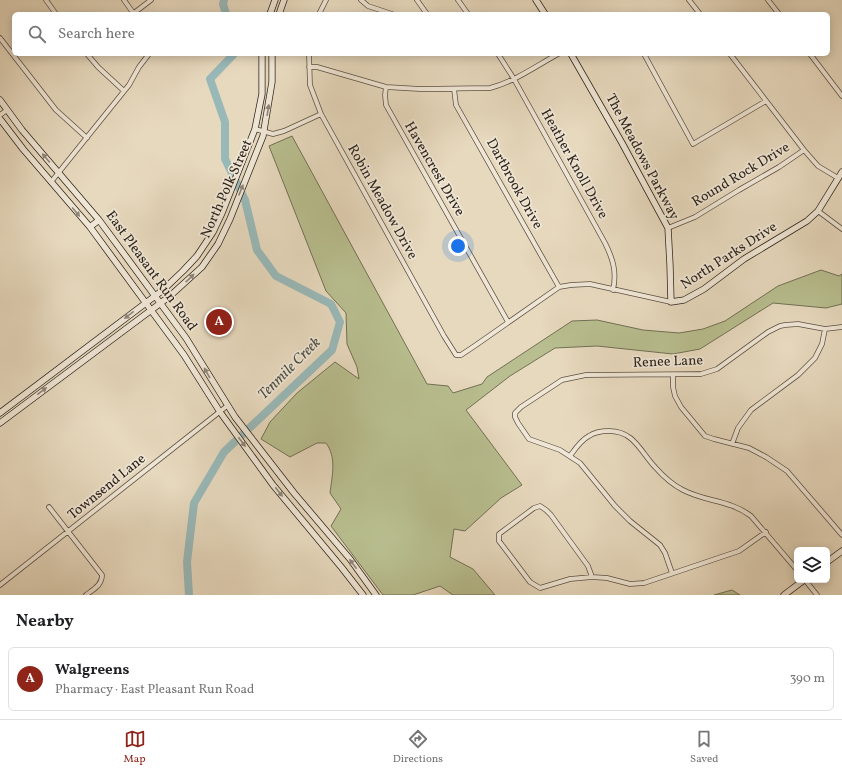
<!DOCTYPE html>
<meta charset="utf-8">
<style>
:root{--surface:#fff;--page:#f6f6f6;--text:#202124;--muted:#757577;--line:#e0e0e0;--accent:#8f2418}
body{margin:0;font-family:Vollkorn,serif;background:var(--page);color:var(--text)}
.controls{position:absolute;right:12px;bottom:12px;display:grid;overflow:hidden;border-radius:6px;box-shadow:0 2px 10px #0003}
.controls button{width:36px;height:36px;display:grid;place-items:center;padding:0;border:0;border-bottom:1px solid var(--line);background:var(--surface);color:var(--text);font:20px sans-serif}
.you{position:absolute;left:458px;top:246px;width:14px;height:14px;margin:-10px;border:3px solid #fff;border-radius:50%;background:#1a73e8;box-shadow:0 0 0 6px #1a73e833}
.badge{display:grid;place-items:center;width:26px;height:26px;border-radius:50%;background:var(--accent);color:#fff;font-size:13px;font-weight:700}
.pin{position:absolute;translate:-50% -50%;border:2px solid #fff;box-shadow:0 1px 4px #0006}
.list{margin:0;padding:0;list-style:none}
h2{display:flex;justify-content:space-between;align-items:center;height:52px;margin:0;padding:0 16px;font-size:17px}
h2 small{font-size:13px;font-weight:400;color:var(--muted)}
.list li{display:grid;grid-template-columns:26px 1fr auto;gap:12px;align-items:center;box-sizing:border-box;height:64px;margin:0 8px 8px;padding:0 8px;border:1px solid var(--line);border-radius:6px}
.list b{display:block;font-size:15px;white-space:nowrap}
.list p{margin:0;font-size:13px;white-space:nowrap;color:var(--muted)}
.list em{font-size:13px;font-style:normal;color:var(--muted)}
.icon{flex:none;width:22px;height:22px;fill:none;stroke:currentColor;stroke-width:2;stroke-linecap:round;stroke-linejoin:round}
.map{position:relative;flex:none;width:842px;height:595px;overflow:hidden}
.search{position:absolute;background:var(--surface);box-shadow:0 2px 10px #0003;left:12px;right:12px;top:12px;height:44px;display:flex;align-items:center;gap:10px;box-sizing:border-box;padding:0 14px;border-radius:6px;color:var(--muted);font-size:15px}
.sheet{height:124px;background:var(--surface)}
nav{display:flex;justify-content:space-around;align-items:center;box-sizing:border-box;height:56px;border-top:1px solid var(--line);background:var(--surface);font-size:11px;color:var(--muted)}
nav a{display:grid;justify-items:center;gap:2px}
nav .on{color:var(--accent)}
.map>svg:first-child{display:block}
.green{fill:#b8be8f;stroke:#727055}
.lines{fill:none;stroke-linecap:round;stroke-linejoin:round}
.river{stroke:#99b9b9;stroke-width:8}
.street-casing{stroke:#5c5044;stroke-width:5.5}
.secondary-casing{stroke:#2d231b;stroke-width:7}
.street{stroke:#efe6d5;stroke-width:4}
.secondary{stroke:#efe6d5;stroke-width:5.5}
.oneway{fill:#8e8478}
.labels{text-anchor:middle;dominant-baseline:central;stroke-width:3.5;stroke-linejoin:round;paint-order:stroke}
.street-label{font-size:14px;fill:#2d231b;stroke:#efe6d5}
.water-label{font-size:15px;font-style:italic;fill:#4d504a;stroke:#efe6d5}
</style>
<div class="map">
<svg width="842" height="595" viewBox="0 0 842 595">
<rect width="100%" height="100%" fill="#e7d9be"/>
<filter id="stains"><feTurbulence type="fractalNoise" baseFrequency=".005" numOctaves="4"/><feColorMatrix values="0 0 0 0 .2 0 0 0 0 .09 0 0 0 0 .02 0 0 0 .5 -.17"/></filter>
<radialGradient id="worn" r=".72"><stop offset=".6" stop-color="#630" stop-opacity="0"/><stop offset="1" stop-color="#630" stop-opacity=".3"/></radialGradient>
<path class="green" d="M292 136 427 384 448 386 453 393 482 384 487 377 572 321 597 320 643 330 679 333 703 329 725 321 778 286 821 270 839 276 842 274V304L826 308 773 303 700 349 673 354 597 346 555 348 510 376 466 410 522 485 501 498 465 531 454 529 450 557 473 569 495 595H453L440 586 413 595H383L331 526 341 509 330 493C332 476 337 458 326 443H317L290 457 261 439 270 422 297 393 335 362 359 379 357 367 347 344 346 313 326 291 269 146Z
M732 590 740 595H714Z"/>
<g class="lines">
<path class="river" d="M224 0 223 4 226 14
M189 595 187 562 194 503 224 452 332 350 340 322 331 304 276 276 257 250 245 200 225 159V122L210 79 234 54"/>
<defs>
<path id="street" d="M46 0 56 14
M124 0 134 14
M361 0 368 6 392 14
M417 0 427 14
M458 0 468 14
M689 0 700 14
M768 0 779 14
M134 13 151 0
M319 14 326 0
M0 38 56 110 87 138
M87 54 98 67 124 91
M309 54 310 85 321 114 444 336 456 355H461L476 345 559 287 571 285 590 284 671 302
M498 54 514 79 605 243C613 259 617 272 613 290
M644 54 693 144 766 101
M730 54 804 150 818 166 838 178
M810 54 842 96
M309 67H317L386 87 420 89 490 88C514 82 536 66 558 54
M386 87 385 95 386 105 508 322
M454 89 456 105 559 287
M0 115 7 110
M255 129 273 134 284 131 321 114
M51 182 129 85 139 67 149 54
M818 211 842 229
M668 228 695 217 739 190 779 167 804 150
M673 375V387L675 396 681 407 705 436 714 439 749 448 766 457 787 471 842 535
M732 444 738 428 751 410 798 375 815 358 822 344 825 329
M570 456C575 449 581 440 589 436 595 432 602 431 609 431 634 431 640 451 655 467 662 475 673 485 683 490 706 502 730 500 751 516L797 570
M49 507 102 575C102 585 94 589 86 595
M672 573 665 553 660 545 630 521 615 506 580 463 560 450 529 439 518 423 515 417V413L521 407 562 380 586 375 701 374 717 369 768 332 780 326 785 325 798 324 825 329 842 327
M592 577 588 566 551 515 546 510 540 506 534 508 499 534V541L530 582 540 588 570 579 592 577 607 578 630 584 644 583 739 551 766 532
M805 580 817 595
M0 585 227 406"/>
<path id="secondary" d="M536 0 545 14
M270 14 275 0
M279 14 284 0
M571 54 622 143 668 228 670 265 671 302 684 300 704 289 744 259 807 221 818 211 842 172
M0 100 22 130 99 220 186 338 235 417 294 493 350 559 376 595
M0 119 23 149 90 227 184 355 220 412 273 485 342 568 363 595
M90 227 99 220
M0 413 163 290 183 271 197 256 213 232 222 213 255 129 262 94V54
M0 423 170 296 202 267 218 244 230 219 263 136 272 82V54
M827 562 842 551
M784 595 804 580"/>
</defs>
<use href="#street" class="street-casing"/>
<use href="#secondary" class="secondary-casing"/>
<use href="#street" class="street"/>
<use href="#secondary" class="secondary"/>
</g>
<defs><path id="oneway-solid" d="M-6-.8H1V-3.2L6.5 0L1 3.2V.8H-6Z"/></defs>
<g class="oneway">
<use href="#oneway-solid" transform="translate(268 110) rotate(-81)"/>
<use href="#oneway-solid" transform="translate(46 158) rotate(-130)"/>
<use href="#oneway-solid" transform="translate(241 190) rotate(-68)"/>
<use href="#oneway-solid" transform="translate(76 212) rotate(50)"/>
<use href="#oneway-solid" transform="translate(190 278) rotate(-44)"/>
<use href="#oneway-solid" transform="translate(129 315) rotate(143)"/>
<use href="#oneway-solid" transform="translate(207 373) rotate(-120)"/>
<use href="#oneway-solid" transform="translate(42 391) rotate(-37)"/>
<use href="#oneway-solid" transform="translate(242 442) rotate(53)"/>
<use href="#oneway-solid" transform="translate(279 492) rotate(52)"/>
<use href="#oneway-solid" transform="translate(353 564) rotate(-127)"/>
</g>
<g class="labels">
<g class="street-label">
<text transform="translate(642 157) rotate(62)">The Meadows Parkway</text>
<text transform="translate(574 164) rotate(61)">Heather Knoll Drive</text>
<text transform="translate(434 169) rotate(60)">Havencrest Drive</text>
<text transform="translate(741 175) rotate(-31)">Round Rock Drive</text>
<text transform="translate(514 184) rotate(61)">Dartbrook Drive</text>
<text transform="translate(227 189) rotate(-66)">North Polk Street</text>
<text transform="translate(382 202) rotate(61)">Robin Meadow Drive</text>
<text transform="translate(729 256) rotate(-33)">North Parks Drive</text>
<text transform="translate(151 271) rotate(54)">East Pleasant Run Road</text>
<text transform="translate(668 362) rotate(-2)">Renee Lane</text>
<text transform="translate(107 487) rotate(-39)">Townsend Lane</text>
</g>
<g class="water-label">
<text transform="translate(290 369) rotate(-45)">Tenmile Creek</text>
</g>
</g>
<rect width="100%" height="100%" filter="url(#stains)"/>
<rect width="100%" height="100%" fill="url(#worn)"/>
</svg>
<div class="controls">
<button><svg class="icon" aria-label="layers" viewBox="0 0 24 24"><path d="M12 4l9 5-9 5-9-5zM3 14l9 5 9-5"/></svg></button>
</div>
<div class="you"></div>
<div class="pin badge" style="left:219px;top:322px">A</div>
<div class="search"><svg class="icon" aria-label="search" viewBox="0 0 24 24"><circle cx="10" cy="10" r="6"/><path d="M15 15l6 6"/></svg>Search here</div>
</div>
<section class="sheet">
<h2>Nearby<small></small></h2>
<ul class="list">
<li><span class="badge">A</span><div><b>Walgreens</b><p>Pharmacy · East Pleasant Run Road</p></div><em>390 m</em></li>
</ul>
</section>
<nav>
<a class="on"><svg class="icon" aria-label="map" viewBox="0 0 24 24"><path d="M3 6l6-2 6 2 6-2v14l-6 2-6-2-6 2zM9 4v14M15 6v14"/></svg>Map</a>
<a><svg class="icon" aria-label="directions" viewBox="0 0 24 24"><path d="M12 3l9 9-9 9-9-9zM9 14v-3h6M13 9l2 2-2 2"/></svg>Directions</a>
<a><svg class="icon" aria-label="saved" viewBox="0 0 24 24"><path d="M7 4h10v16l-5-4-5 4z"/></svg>Saved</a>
</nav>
